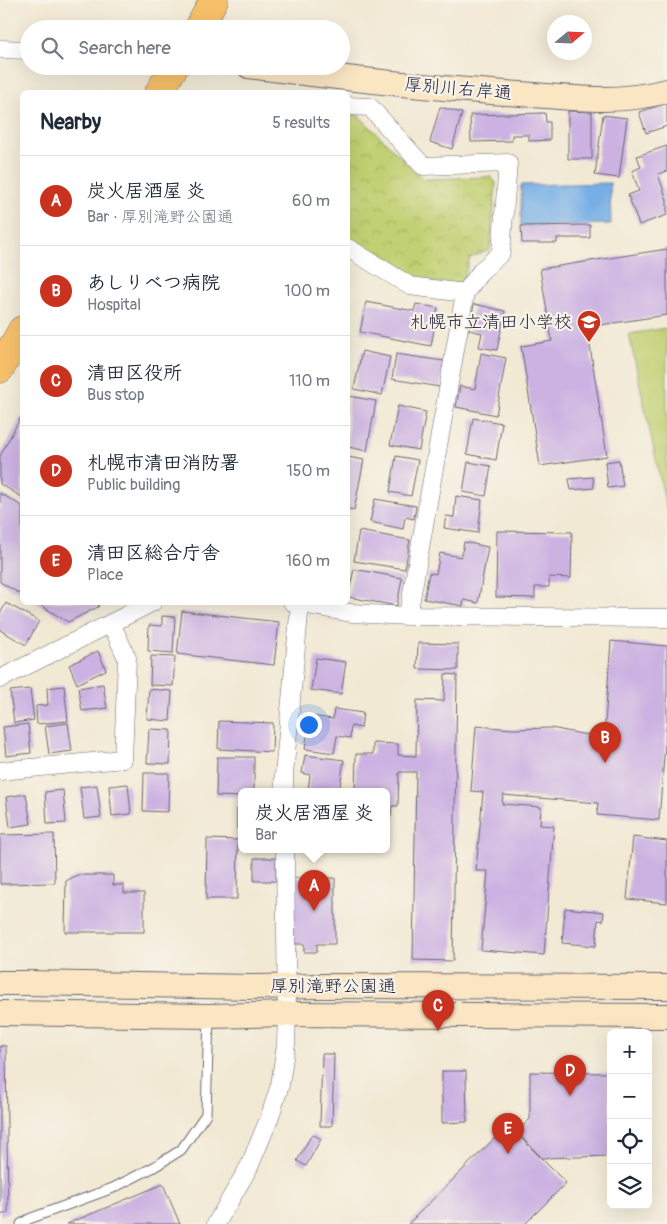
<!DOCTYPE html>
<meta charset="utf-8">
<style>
:root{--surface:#fff;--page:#f6f6f7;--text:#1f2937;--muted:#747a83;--line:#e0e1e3;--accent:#c8321e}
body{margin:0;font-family:Pangolin,"Klee One",sans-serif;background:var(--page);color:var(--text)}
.controls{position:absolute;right:15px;bottom:15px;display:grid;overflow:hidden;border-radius:8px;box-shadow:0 5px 20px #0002}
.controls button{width:45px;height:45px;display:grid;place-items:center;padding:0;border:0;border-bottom:1px solid var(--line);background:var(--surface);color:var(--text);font:25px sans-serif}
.compass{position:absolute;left:547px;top:15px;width:45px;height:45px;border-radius:50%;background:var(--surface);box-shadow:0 5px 20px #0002;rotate:71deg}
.you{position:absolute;left:308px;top:724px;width:18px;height:18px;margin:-12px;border:4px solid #fff;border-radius:50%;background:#1a73e8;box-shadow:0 0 0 8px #1a73e833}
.badge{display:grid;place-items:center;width:32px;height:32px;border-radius:50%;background:var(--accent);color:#fff;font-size:16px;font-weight:700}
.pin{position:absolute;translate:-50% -41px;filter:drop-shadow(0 1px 2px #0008)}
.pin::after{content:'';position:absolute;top:26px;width:18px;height:15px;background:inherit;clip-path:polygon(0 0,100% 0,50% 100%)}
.popup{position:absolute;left:238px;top:788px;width:152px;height:65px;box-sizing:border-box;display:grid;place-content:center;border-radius:8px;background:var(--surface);filter:drop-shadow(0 1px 4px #0005);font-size:16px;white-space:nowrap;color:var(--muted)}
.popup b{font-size:19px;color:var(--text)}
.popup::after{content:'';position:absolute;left:50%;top:100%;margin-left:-10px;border:10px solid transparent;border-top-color:var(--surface)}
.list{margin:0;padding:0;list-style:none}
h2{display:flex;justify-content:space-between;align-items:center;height:65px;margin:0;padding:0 20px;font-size:21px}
h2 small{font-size:16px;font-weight:400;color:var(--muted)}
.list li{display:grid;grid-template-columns:32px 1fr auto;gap:15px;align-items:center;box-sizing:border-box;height:90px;padding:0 20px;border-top:1px solid var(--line)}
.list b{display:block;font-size:19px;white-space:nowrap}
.list p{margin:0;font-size:16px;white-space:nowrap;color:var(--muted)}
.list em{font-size:16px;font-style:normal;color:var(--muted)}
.icon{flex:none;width:28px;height:28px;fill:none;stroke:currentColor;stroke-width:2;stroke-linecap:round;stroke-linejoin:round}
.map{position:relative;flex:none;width:667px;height:1224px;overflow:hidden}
.search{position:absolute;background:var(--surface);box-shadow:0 5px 20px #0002;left:20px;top:20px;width:330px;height:55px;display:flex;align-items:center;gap:12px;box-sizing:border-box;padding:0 18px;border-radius:28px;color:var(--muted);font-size:19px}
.panel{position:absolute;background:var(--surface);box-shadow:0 5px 20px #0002;left:20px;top:90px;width:330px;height:515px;border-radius:8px}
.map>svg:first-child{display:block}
.park{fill:url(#park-crowns);stroke:#727956}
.pitch{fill:#c1d072;stroke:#727956}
.water{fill:#76aee5;stroke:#4c6890}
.building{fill:#ccb2e2}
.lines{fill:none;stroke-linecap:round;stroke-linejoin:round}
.lane-casing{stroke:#6b6871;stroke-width:11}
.street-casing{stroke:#6b6871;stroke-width:19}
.secondary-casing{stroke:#6b6871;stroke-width:26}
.highway-casing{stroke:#6b6871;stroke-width:29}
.lane{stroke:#fff;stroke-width:9}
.street{stroke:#fff;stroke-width:18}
.secondary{stroke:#fbe6c4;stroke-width:24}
.highway{stroke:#f6c06b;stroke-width:28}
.labels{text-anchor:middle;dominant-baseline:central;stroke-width:4.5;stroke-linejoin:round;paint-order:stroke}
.street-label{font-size:18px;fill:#22223b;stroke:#f7f3e8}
.poi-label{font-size:18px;fill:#22223b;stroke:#f7f3e8;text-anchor:end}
</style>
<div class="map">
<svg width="667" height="1224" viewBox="0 0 667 1224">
<defs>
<pattern id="park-crowns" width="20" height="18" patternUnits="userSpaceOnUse" patternTransform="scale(1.25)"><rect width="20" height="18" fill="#c1d072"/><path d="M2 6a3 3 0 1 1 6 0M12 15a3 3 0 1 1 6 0" fill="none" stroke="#a6b264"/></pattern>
</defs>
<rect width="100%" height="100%" fill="#f7f3e8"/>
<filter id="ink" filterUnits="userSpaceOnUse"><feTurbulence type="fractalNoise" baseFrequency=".02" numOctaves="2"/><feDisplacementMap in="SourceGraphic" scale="10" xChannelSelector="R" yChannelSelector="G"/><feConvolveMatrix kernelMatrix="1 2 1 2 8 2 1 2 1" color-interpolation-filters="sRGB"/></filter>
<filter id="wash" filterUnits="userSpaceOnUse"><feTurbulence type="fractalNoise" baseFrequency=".0096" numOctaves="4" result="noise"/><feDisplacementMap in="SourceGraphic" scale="20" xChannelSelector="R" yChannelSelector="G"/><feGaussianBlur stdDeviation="1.12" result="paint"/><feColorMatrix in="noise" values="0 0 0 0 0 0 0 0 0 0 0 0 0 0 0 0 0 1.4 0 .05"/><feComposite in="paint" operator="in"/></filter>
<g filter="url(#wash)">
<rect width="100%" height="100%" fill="#f2e9d4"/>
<path class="park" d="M348 114H357L423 179 491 177 496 183 490 250 470 258 461 286 406 278 348 237Z"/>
<path class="pitch" d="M667 328V511L629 334Z"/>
<path class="water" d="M610 183 611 224 521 226V185Z"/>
<g id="blocks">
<path class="building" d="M667 103V126L646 133 639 112Z
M440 107 462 113 452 149 430 142Z
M568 111 592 112V159H568Z
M545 113 546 122H550V140L529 141V135H512V141L471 142 470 115Z
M603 115 627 118 619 178 595 175Z
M667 146V171L658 174 667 200V215L639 225 628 195 639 191 632 171 641 167 637 156Z
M590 225V238H557V243H522L521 226Z
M667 249V315L587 327 607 456 540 466 521 346 552 341 540 269Z
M366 302 414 311 416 304 438 308 431 346 360 332Z
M474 304 505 311 497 350 479 347 482 333 469 330Z
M362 351 390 357 382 395 354 389Z
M481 353 506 358 496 415 456 407 460 386 475 389Z
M396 354 444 361 440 387 392 379Z
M349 396 376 401 367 451 348 447V402Z
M398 406 426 412 419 450 390 445Z
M22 415V497L0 484V456Z
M473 418 502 423 496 460 467 454Z
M396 456 418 460 411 496 390 492Z
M348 457 364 460 354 510 348 509Z
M619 460 623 486 608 488 605 462Z
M468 462 491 466 486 496 463 492Z
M593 477 594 488 571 490 569 479Z
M0 493 22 506V595L0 582Z
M456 496 482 500 478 533 444 528 446 516 454 517Z
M375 499 416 506 414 519 405 517 403 529 370 522Z
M359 531 410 540 405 569 354 561Z
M497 531 572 532 571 578 549 577V587H535V598L496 597Z
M464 542 488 547 478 603 464 600 463 606 424 599 429 573 436 574 440 553 461 557Z
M354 569 402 578 397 606 348 597Z
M35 602H100L98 607 68 622Z
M6 603 39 621 26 645 0 630V614Z
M182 611 279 622 274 665 177 654Z
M162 616 175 617 173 653 148 651 149 625 162 626Z
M611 641 667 646V719L659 820 597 815 598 803 503 795 502 804 541 807 540 825 554 826 544 955 481 950 488 871H476L483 792 471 791 476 726 513 729 551 728 582 734 604 736Z
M418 643 458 644V670L417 669Z
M98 651 106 670 77 684 69 665Z
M151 656 175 657 173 686 150 685Z
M316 658 346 662 341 694 311 690Z
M445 674 457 675 453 961 413 960 416 772H399L398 806H392L391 817 386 816V792H355L356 754H373V743L398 744V755L416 756 417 700 444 701Z
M103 684 107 708 82 711 78 688Z
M64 686 68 721 37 724 36 706 48 705 47 688Z
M30 689 34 720 14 723 10 691Z
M149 689 172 691 170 721 147 719Z
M334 709 363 713 361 728 351 726 350 738 337 736 334 753 305 749 310 716 333 719Z
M219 721 273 723 272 752 218 749Z
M68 723 72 751 49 754 45 726Z
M28 724 31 753 6 756 3 727Z
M149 729 171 730 170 764 147 763Z
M305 755 344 760 339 792H324L308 790 310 775 302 773Z
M217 757H254V792H242V797L216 796Z
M144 773H169L168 812 143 811Z
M128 784 131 814 112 816 109 786Z
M97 785 101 817 84 819 80 787Z
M63 790 66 823 47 824 45 792Z
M26 794 31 824 10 827 6 797Z
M237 809H242V829H237Z
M54 834 55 883 0 884V835Z
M633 837 667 841V903L627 899Z
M207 839 238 840 237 899H206Z
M254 858H276V881H254Z
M77 875H113V885H124V893H144V932H65L66 881Z
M293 878H335V944H317V952H304V944H292Z
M565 908 604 912 603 921 598 920 596 946 562 943Z
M0 1046H6L8 1213 0 1215Z
M322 1054H334L332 1126H320Z
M442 1071H466L467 1122 442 1123Z
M530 1072 609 1073 611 1156 542 1158 517 1132 530 1119Z
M508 1125 566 1183 525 1224H408Z
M312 1134 321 1139 306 1166 297 1161Z
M163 1184 180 1224H67Z"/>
</g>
</g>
<g filter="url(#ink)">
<use href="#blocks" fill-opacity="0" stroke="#6b6871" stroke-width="1"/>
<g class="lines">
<defs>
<path id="lane" d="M21 1224 29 1219 113 1188 154 1167 181 1150 206 1114 209 1016"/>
<path id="street" d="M0 49 29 50
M348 106 370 107 423 166 508 163 501 253 482 270 465 293 408 616
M348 248 410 286 465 293
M292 602 351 613 408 616 667 618
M0 679 153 602
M0 771 123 759 127 658 111 623
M284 792V775L300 604
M216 1224 249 1167 269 1119 280 1085 286 1044 287 1014 285 850"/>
<path id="secondary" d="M249 66C339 78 429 88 520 94 547 96 576 99 603 99 624 99 647 96 667 91
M0 983H26L254 987 322 986 667 987
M0 1013 209 1016 287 1014 667 1016"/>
<path id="highway" d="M198 29 214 0
M159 92 175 66
M0 369 22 330"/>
</defs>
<use href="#lane" class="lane-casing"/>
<use href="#street" class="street-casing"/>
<use href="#secondary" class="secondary-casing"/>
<use href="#highway" class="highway-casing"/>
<use href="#lane" class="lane"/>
<use href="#street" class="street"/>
<use href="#secondary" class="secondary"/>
<use href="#highway" class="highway"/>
</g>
</g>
<defs>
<symbol id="school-pin" viewBox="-11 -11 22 30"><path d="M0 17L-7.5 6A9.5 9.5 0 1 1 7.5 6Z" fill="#c8321e" stroke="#f7f3e8"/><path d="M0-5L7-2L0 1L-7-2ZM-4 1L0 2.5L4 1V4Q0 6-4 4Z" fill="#fff"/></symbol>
</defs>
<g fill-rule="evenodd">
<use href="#school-pin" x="575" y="308" width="28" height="38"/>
</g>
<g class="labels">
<g class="street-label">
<text transform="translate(458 89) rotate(5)">厚別川右岸通</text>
<text x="333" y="986">厚別滝野公園通</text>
</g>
<g class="poi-label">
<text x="572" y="322">札幌市立清田小学校</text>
</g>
</g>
</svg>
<div class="controls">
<button>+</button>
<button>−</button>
<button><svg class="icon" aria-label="locate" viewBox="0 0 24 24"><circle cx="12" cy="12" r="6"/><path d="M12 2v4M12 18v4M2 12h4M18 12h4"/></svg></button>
<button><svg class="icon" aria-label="layers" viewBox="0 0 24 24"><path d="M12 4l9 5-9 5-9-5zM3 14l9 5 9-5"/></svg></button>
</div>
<svg class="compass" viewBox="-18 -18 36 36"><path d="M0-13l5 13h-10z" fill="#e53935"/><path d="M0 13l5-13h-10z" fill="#747a83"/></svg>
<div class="you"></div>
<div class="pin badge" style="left:314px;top:911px">A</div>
<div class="popup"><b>炭火居酒屋 炎</b>Bar</div>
<div class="pin badge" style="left:605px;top:763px">B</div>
<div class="pin badge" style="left:438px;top:1031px">C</div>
<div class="pin badge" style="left:570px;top:1096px">D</div>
<div class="pin badge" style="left:508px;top:1154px">E</div>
<div class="search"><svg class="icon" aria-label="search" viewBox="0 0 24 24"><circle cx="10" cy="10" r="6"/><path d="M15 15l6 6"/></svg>Search here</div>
<section class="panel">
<h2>Nearby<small>5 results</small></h2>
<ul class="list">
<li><span class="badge">A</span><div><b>炭火居酒屋 炎</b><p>Bar · 厚別滝野公園通</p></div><em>60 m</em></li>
<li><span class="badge">B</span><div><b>あしりべつ病院</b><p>Hospital</p></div><em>100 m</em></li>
<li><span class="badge">C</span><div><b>清田区役所</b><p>Bus stop</p></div><em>110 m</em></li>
<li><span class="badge">D</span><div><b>札幌市清田消防署</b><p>Public building</p></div><em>150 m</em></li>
<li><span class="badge">E</span><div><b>清田区総合庁舎</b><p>Place</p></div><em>160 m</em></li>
</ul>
</section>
</div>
